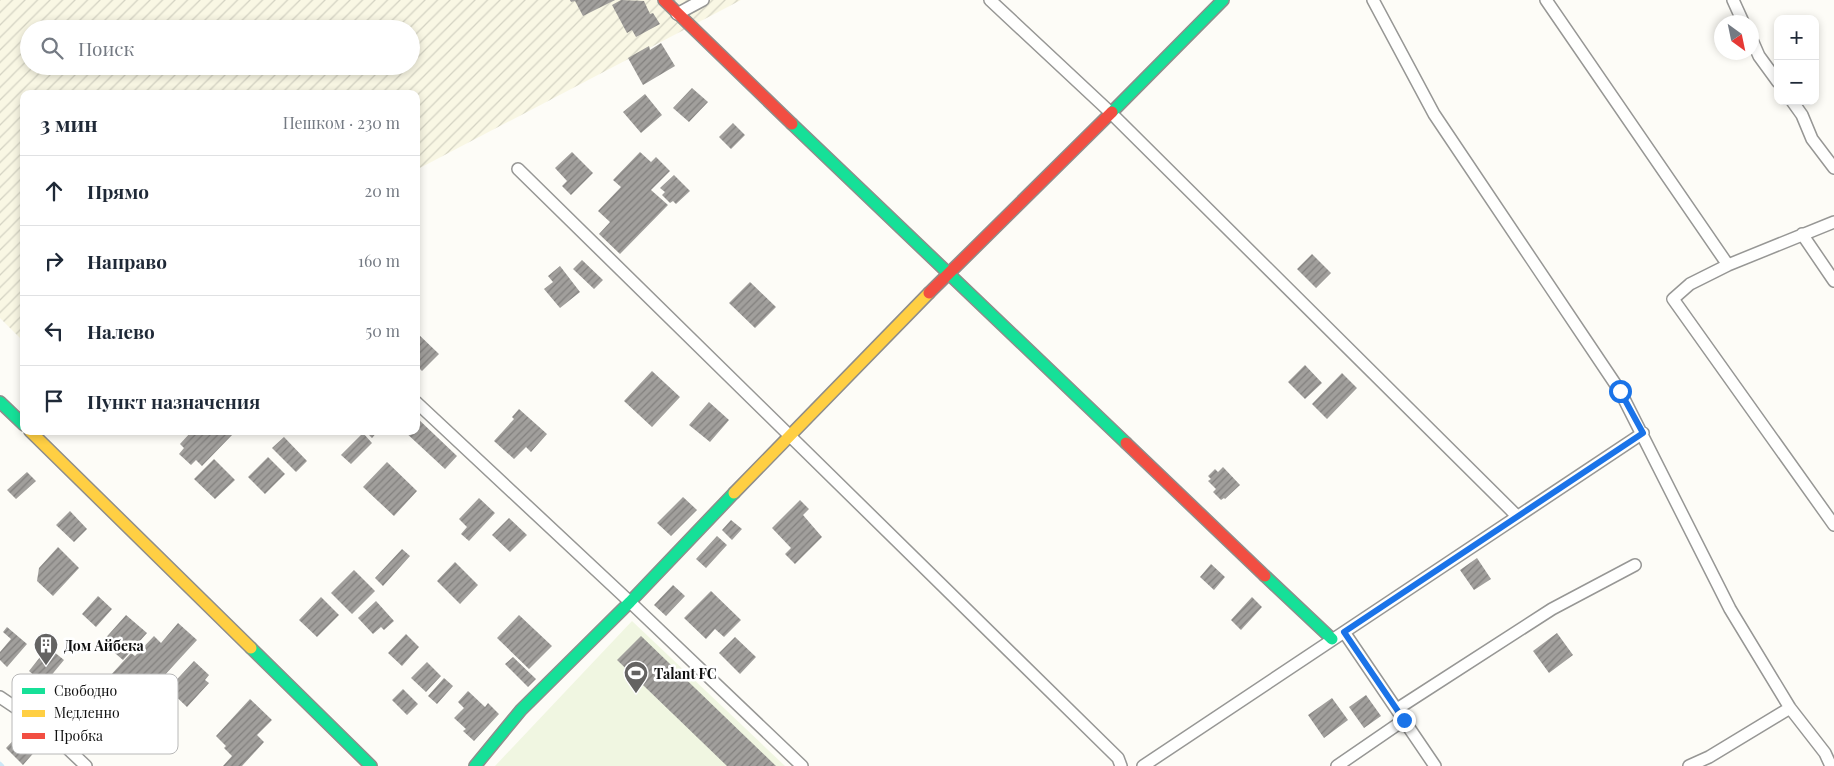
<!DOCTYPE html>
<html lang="ru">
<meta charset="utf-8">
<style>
:root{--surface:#fff;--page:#f6f6f7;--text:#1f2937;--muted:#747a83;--line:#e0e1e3}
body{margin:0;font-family:"Playfair Display",serif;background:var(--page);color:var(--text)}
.controls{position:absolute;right:15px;top:15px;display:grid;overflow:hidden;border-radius:10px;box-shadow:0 2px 8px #0003}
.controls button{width:45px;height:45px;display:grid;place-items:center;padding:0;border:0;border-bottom:1px solid var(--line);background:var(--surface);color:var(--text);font:25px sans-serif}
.compass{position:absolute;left:1714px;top:15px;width:45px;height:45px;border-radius:50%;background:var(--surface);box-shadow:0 2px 8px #0003;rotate:147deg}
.stop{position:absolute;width:15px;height:15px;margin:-11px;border:4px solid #1a73e8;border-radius:50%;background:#fff}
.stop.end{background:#1a73e8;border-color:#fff;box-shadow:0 1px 5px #0008}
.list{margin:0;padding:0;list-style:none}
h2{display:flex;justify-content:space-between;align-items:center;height:65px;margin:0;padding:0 20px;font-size:21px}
h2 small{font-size:16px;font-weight:400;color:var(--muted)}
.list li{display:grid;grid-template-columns:32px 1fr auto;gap:15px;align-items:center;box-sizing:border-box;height:70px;padding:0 20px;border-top:1px solid var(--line)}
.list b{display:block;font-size:19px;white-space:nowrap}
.list em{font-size:16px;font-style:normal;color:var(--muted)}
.icon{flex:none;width:28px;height:28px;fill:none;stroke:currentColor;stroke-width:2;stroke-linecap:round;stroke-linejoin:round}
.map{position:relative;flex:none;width:1834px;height:766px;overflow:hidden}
.search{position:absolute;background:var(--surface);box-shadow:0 2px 8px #0003;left:20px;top:20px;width:400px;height:55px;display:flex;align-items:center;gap:12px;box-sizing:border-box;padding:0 18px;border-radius:28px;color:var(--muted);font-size:19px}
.panel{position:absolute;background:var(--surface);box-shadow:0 2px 8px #0003;left:20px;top:90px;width:400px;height:345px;border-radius:10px}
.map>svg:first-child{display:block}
.farmland{fill:url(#farmland-furrows);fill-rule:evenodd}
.pitch{fill:#f0f6e1}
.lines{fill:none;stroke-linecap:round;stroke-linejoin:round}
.stream{stroke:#cde8f7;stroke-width:4.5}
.building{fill:url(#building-hatch)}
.street-casing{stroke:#979795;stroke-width:14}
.fast-casing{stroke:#8e8d8b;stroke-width:14}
.slow-casing{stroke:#8e8d8b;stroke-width:14}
.jam-casing{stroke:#8e8d8b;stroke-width:14}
.street{stroke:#fffffe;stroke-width:11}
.fast{stroke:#16e098;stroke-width:11}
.slow{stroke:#ffcf43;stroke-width:11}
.jam{stroke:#f24e42;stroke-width:11}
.route{stroke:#1a73e8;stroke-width:6}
.labels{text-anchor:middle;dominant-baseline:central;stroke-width:5;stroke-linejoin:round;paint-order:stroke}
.poi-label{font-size:14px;font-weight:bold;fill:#111;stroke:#fff;text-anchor:start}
.key{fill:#fff;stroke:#b8b8b8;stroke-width:1}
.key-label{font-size:14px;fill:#111}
</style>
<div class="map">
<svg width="1834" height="766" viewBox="0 0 1834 766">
<defs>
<pattern id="farmland-furrows" width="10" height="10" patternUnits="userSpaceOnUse" patternTransform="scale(1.25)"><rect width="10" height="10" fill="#f9f7e4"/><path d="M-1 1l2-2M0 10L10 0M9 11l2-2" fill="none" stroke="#d4d3c3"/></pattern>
<pattern id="building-hatch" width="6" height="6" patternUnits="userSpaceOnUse" patternTransform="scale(1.25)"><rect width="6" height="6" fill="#a19f9c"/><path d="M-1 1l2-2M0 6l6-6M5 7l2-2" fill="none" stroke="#82807e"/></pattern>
</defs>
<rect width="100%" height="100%" fill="#fdfcf7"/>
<path class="farmland" d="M0 0H741L416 170V94H24V342L0 318ZM29 29H411V66H29Z"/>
<path class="pitch" d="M632 621 785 766H495Z"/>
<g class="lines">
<path class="stream" d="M0 764 2 766"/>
</g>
<path class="building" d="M570 0H615L583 16 575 1 571 2Z
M621 0 644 1 650 14 653 13 660 24 636 37 632 30 627 33 612 5Z
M661 43 675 66 643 85 628 58 649 46 650 50Z
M692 88 708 102 689 122 673 108Z
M645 94 662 115 641 133 623 112Z
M733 123 745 135 731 149 719 137Z
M572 152 593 173 571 195 562 186 567 181 555 168Z
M640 152 651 162 656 157 670 171 651 190 668 205 620 254 599 234 610 222 598 211 621 187 613 180Z
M674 175 690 191 676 204 673 201 670 203 662 195 665 192 660 188Z
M1312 254 1331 273 1316 288 1297 269Z
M582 260 603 280 594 289 573 269Z
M560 266 580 292 560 308 544 289 553 282 548 276Z
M750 282 776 307 755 328 729 303Z
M416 332 439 354 422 371 416 365Z
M1305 365 1322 383 1305 399 1288 382Z
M652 371 680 397 652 427 624 401Z
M1342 373 1357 388 1327 419 1312 404Z
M709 402 729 420 710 442 689 425Z
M519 409 547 434 531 452 526 447 514 459 494 441 514 419 512 417Z
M416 417 457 456 445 469 404 431H416Z
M192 431H228L232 435 202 466 196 460 191 465 179 454 184 448 180 444Z
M365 431H378L372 438Z
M363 433 372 443 351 464 341 455Z
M284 437 307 461 296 472 272 448Z
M268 457 285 474 265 494 248 477Z
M214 459 235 480 215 499 194 479Z
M387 462 417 491 394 516 363 487Z
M1223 467 1240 485 1225 499 1224 498 1221 500 1213 492 1216 489 1208 481 1211 479 1208 476 1215 469 1218 472Z
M27 472 36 481 16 499 7 490Z
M683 497 697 510 671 536 657 523Z
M479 498 495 513 469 541 461 534 467 527 459 519Z
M800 500 809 509 803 515 822 537 795 564 785 554 791 548 772 528Z
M70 511 87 529 74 542 56 525Z
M509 518 527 535 510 552 492 535Z
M731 520 742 529 732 540 722 530Z
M717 536 727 545 706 568 696 559Z
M58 547 79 568 53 596 37 581 39 568Z
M402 549 410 556 383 586 375 578Z
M1477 558 1491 579 1474 590 1460 570Z
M455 562 478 585 460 604 437 581Z
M1211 564 1225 577 1214 590 1200 577Z
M354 570 375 591 352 614 331 593Z
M673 585 685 596 666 616 654 605Z
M711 591 741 620 724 637 715 629 706 639 684 618Z
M98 596 112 609 96 627 82 614Z
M321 597 339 615 317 637 299 620Z
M1252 597 1262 607 1241 630 1231 620Z
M376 601 394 621 384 630 381 627 373 634 358 618Z
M126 615 147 633 123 660 102 642Z
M519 615 552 646 529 669 497 638Z
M178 623 197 640 116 728 105 718 127 694 109 677 131 653 135 656 154 636 161 643Z
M7 627 27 644 7 667 0 660V652L11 639 3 632Z
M1557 633 1573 655 1549 673 1533 651Z
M406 634 419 647 402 666 388 653Z
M641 636 776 766H727L617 660Z
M735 637 756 657 740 674 719 653Z
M48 647 64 660 44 684 29 671Z
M513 657 536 679 528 687 505 664Z
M194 661 209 675 205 680 209 683 187 707 168 689Z
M427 662 441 676 426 692 411 678Z
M444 678 453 686 437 704 428 696Z
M403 689 418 704 407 715 392 700Z
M468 691 485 707 488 703 499 714 474 741 463 731 466 729 454 718 464 708 458 702Z
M1366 695 1381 716 1364 728 1349 707Z
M1332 698 1348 720 1324 738 1308 715Z
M250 699 272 720 257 735 264 742 242 766H223L232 756 224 748 226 746 216 736Z
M26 727 38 738 32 745 37 749 23 765 6 748Z"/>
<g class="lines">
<defs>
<path id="street" d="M990 0 1111 113 1517 516
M1373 0 1434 114 1620 391 1730 609 1790 708 1825 753 1831 766
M1546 0 1728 265
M1733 0 1743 22
M677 14 703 0
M1752 40 1759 56 1778 82
M1792 101 1802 115 1812 139 1834 168
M518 169 1118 758 1121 766
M1834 222 1728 265 1690 284 1673 299 1834 525
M1802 234 1834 281
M416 402 630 602 802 766
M1344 632 1435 766
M0 697 46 728 86 766
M1397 709 1552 609 1635 565
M1143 766 1643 433
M1337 766 1404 720
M1689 766 1709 757 1790 708"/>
<path id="fast" d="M1112 112 1223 0
M792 124 1126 443
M0 402 24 425
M1265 576 1332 639
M251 648 371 766
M475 766 521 710 630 602 734 493"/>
<path id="slow" d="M30 431 251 648
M734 493 929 293"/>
<path id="jam" d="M664 0 792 124
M929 293 1112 112
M1126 443 1265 576"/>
</defs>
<use href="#street" class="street-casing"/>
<use href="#fast" class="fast-casing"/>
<use href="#slow" class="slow-casing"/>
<use href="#jam" class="jam-casing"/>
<use href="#street" class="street"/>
<use href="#fast" class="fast"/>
<use href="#slow" class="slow"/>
<use href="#jam" class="jam"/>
</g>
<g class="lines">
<path class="route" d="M1404 720 1344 632 1643 433 1620 391"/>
</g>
<defs>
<symbol id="building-pin" viewBox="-11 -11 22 30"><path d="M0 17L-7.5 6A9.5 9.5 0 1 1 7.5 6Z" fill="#646362" stroke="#fff"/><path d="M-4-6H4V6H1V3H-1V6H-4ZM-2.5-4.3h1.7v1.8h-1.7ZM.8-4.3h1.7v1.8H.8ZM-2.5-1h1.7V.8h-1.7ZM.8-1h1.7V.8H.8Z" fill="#fff"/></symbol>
<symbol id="stadium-pin" viewBox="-11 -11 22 30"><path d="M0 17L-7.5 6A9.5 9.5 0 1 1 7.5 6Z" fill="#646362" stroke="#fff"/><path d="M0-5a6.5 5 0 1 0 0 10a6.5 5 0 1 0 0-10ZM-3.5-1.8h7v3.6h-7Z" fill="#fff"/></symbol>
</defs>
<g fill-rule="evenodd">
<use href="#building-pin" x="32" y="631" width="28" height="38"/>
<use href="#stadium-pin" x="622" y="659" width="28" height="38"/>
</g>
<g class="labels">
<g class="poi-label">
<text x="64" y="645">Дом Айбека</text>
<text x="654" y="673">Talant FC</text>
</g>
</g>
<rect x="12" y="674" width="166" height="80" rx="8" class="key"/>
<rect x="22" y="688" width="23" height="6" fill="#16e098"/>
<rect x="22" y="710" width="23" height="7" fill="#ffcf43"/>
<rect x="22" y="733" width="23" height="6" fill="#f24e42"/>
<g class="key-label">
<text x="54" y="696">Свободно</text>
<text x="54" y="718">Медленно</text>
<text x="54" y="741">Пробка</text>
</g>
</svg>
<div class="controls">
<button>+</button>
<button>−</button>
</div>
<svg class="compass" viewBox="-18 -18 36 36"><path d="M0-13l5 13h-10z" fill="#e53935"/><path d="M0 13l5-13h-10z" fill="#747a83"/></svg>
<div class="stop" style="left:1620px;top:391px"></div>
<div class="stop end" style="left:1404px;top:720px"></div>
<div class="search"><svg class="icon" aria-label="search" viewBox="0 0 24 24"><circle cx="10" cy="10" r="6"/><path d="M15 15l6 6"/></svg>Поиск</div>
<section class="panel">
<h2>3 мин<small>Пешком · 230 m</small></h2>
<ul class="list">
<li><svg class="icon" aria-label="ahead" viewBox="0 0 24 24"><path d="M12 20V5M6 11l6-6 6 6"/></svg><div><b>Прямо</b></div><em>20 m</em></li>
<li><svg class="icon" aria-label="right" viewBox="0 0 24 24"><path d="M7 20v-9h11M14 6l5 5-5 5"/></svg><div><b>Направо</b></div><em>160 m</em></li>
<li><svg class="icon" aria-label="left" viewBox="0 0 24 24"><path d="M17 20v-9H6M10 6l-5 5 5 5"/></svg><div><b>Налево</b></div><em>50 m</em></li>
<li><svg class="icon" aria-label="arrive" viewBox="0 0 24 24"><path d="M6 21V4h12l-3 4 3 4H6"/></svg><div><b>Пункт назначения</b></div></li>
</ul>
</section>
</div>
